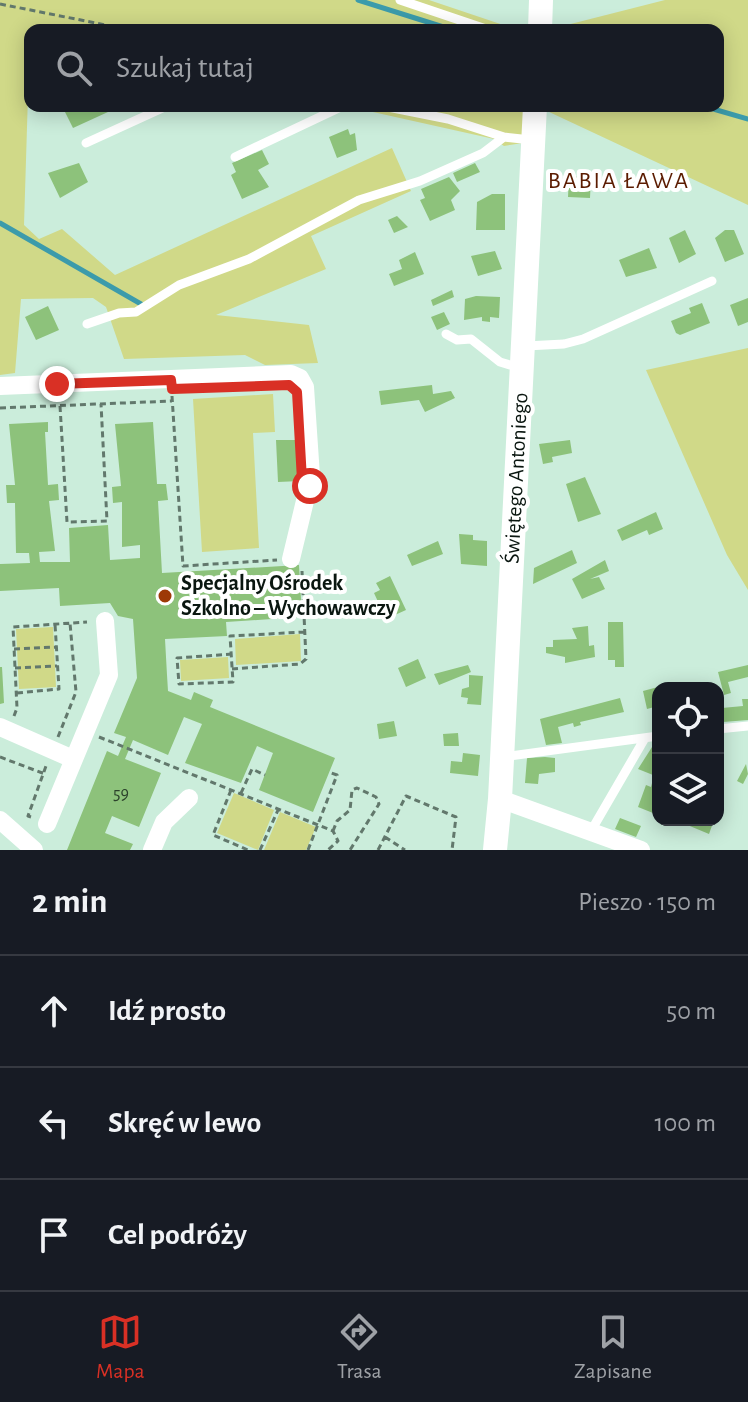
<!DOCTYPE html>
<html lang="pl">
<meta charset="utf-8">
<style>
:root{--surface:#171b24;--page:#20242c;--text:#f1f3f6;--muted:#9ea1a6;--line:#363941;--accent:#d93025}
body{margin:0;font-family:"Alegreya Sans",sans-serif;background:var(--page);color:var(--text)}
.controls{position:absolute;right:24px;bottom:24px;display:grid;overflow:hidden;border-radius:16px;box-shadow:0 4px 20px #0003}
.controls button{width:72px;height:72px;display:grid;place-items:center;padding:0;border:0;border-bottom:2px solid var(--line);background:var(--surface);color:var(--text);font:40px sans-serif}
.stop{position:absolute;width:24px;height:24px;margin:-18px;border:6px solid #d93025;border-radius:50%;background:#fff}
.stop.end{background:#d93025;border-color:#fff;box-shadow:0 2px 8px #0008}
.list{margin:0;padding:0;list-style:none}
h2{display:flex;justify-content:space-between;align-items:center;height:104px;margin:0;padding:0 32px;font-size:34px}
h2 small{font-size:26px;font-weight:400;color:var(--muted)}
.list li{display:grid;grid-template-columns:52px 1fr auto;gap:24px;align-items:center;box-sizing:border-box;height:112px;padding:0 32px;border-top:2px solid var(--line)}
.list b{display:block;font-size:30px;white-space:nowrap}
.list em{font-size:26px;font-style:normal;color:var(--muted)}
.icon{flex:none;width:44px;height:44px;fill:none;stroke:currentColor;stroke-width:2;stroke-linecap:round;stroke-linejoin:round}
.map{position:relative;flex:none;width:748px;height:850px;overflow:hidden}
.search{position:absolute;background:var(--surface);box-shadow:0 4px 20px #0003;left:24px;right:24px;top:24px;height:88px;display:flex;align-items:center;gap:20px;box-sizing:border-box;padding:0 28px;border-radius:16px;color:var(--muted);font-size:30px}
.sheet{height:440px;background:var(--surface)}
nav{display:flex;justify-content:space-around;align-items:center;box-sizing:border-box;height:112px;border-top:2px solid var(--line);background:var(--surface);font-size:22px;color:var(--muted)}
nav a{display:grid;justify-items:center;gap:4px}
nav .on{color:var(--accent)}
.map>svg:first-child{display:block}
.green{fill:#d0d988}
.lines{fill:none;stroke-linecap:round;stroke-linejoin:round}
.stream{stroke:#3c9bab;stroke-width:5}
.building{fill:#8dc27b}
.path{stroke:#62786c;stroke-width:3;stroke-dasharray:6 4;stroke-linecap:butt}
.service{stroke:#fff;stroke-width:9}
.minor{stroke:#fff;stroke-width:18}
.tertiary{stroke:#fff;stroke-width:24}
.route{stroke:#d93025;stroke-width:10}
.poi-dot{fill:#9d3907;stroke:#fff;stroke-width:3}
.labels{text-anchor:middle;dominant-baseline:central;stroke-width:8;stroke-linejoin:round;paint-order:stroke}
.number-label{font-size:18px;fill:#2b412b}
.street-label{font-size:22px;fill:#0a1610;stroke:#fff}
.poi-label{font-size:22px;font-weight:bold;fill:#0a1610;stroke:#fff;text-anchor:start}
.neighbourhood-label{font-size:24px;letter-spacing:2px;fill:#5b1b00;stroke:#fff}
</style>
<div class="map">
<svg width="748" height="850" viewBox="0 0 748 850">
<rect width="100%" height="100%" fill="#cbeddb"/>
<path class="green" d="M0 0H429L518 30H30L24 225 39 239 62 229 115 275 392 148 411 191 311 236 326 269 216 315 309 325 318 363 265 365 245 355 124 359 106 307 93 298 21 299 15 373 0 375Z
M665 0H748V205L547 111V106H718V30H547Z
M326 106H525L523 143 504 146 494 139 355 108Z
M748 348V590L727 555 646 370Z
M273 394 275 432 253 433 259 548 202 552 193 399Z
M53 627 56 687 19 689 16 629Z
M300 634 301 661 236 665 235 639Z
M228 657 229 678 181 681 180 660Z
M234 793 274 810 258 850 217 833Z
M280 812 316 827 306 850H264Z"/>
<g class="lines">
<path class="stream" d="M358 0 453 30
M703 106 748 119
M0 223 141 304"/>
</g>
<path class="building" d="M62 106H105L108 112 73 128Z
M348 129 350 135 355 133 357 150 337 158 329 137Z
M262 150 269 164 258 170 269 187 242 199 231 175 236 172 232 163Z
M79 163 88 182 60 198 48 173Z
M475 163 480 172 457 182 453 173Z
M569 176 591 177 590 198 568 197Z
M449 177 460 191 451 200 455 210 430 221 420 200 425 198 421 189Z
M492 194H505V230H476L477 202Z
M397 216 408 227 394 233 388 220Z
M685 230 696 254 679 263 669 238Z
M725 230H734L744 254 725 262 715 238Z
M649 248 657 268 626 277 619 260Z
M495 251 502 269 478 276 471 256Z
M415 252 424 274 394 286 389 274 402 269 399 260Z
M452 290 454 297 433 306 431 300Z
M476 296 500 297 499 318 490 317V322L482 321V317L464 320 465 299Z
M748 298V322L738 326 730 305Z
M702 303 710 323 680 335 676 333 671 321 691 313 689 308Z
M48 306 59 330 36 340 25 317Z
M444 312 450 324 437 330 431 317Z
M432 385 433 394 451 391 455 398 425 412 419 400 381 405 379 391Z
M48 422V432H45L48 485 58 484 59 500 49 501 55 551 39 552 40 562H70L69 528 108 525 110 560 140 558V545L122 547V502L113 503 112 487 121 486 115 424 153 422 157 484H166L168 500 158 501 162 573 299 565 302 617 226 622 227 636 165 639 167 675 168 691 191 700 194 692 213 700 210 707 335 758 313 812 259 790 273 753 257 746 241 783 185 763 202 724 184 717 168 755 133 740 125 759 161 773 139 827 112 816 105 833 133 844 130 850H67L107 751 118 756 126 737 114 733 137 678 133 619 118 616 110 603 60 606 59 588 0 591V564L30 563 29 553H16L15 503H7L6 485H15L9 424Z
M276 440H299L300 481 278 482Z
M570 440 572 453 552 457 553 462 543 464 539 444Z
M585 477 601 514 578 522 566 484Z
M656 512 663 529 649 535 647 530 622 541 617 530Z
M459 534 473 535V540L487 541V566L461 564Z
M438 541 443 554 412 566 407 555Z
M572 550 577 563 533 584 534 568Z
M605 560 609 571 590 579 599 577 605 589 582 599 572 579Z
M390 576 406 610 386 619 374 593 380 590 376 583Z
M608 622H623L624 667H615V660H608Z
M588 626 589 646 594 645 595 657 565 663V657L546 653V647H553V640L577 639 572 628Z
M418 659 426 678 406 687 398 668Z
M468 665 471 672 439 685 434 674Z
M748 665V677L728 682 731 693 724 695 718 672Z
M0 667H2L4 703 0 704Z
M469 675 483 676 481 705 467 704 468 698 461 697 462 689 469 687Z
M658 687V706L647 709 643 691Z
M620 698 624 712 580 722 581 725 574 727 573 723 558 727 562 743 546 745 540 719Z
M742 699H748V720L723 722 722 708 743 706Z
M394 721 397 736 379 739 377 724Z
M458 733 459 746H444L443 734Z
M652 747 658 751 652 761 658 754V777L638 769Z
M463 753 480 755 478 776 450 773 451 761 462 762Z
M545 757 555 758V772L539 774 538 784 525 783 527 758Z
M746 764 748 774 743 784 737 781Z
M652 783 658 786V815L638 807 646 785 651 787Z
M620 818 641 826 636 837 615 829Z
M686 820H714L709 834 685 824Z"/>
<g class="lines">
<path class="path" d="M0 4 131 30
M172 396 183 566 277 560
M60 406 67 522 107 521 101 404
M0 408 172 401
M14 649 57 647
M232 654 177 658 179 684 233 682 230 636 304 632
M15 668 57 666
M232 669 300 664 306 659 302 571
M17 693 59 689 55 624
M14 716 17 708 13 627 87 622
M58 737 76 692 70 623
M99 737 333 831 338 841 328 850
M0 757 45 774
M231 790 213 835 248 850
M241 793 252 769 265 775
M31 817 28 816 46 766
M333 831 337 821 350 810 352 790 357 788 376 797 379 804 350 850
M385 837 405 850
M260 850 278 810
M308 850 337 775 329 772
M378 850 406 796 456 817 452 850"/>
<path class="service" d="M400 0 489 30
M383 106 448 119 504 137 531 140
M86 143 167 106
M235 157 343 106
M87 324 119 313 136 312 179 285 249 259 359 200 420 181 483 153 504 137
M446 334 457 340 471 339 500 362 520 368
M526 346 564 344 583 339 712 281
M718 729 748 726
M502 757 658 736
M591 831 645 738"/>
<path class="minor" d="M0 386 291 374 300 378 305 387 311 476 291 559
M0 727 73 759
M500 799 641 850
M0 820 34 850
M47 824 109 675 105 621
M152 850 164 822 189 798"/>
<path class="tertiary" d="M540 30 541 0
M495 850 500 799 535 106"/>
</g>
<g class="lines">
<path class="route" d="M57 384 171 380 172 389 289 385 297 392 302 480 310 486"/>
</g>
<circle class="poi-dot" cx="165" cy="596" r="8"/>
<g class="labels">
<g class="number-label">
<text x="121" y="794">59</text>
</g>
<g class="street-label">
<text transform="translate(516 478) rotate(-87)">Świętego Antoniego</text>
</g>
<g class="poi-label">
<text x="181" y="583">Specjalny Ośrodek<tspan x="181" dy="25">Szkolno – Wychowawczy</tspan></text>
</g>
<g class="neighbourhood-label">
<text x="619" y="181">BABIA ŁAWA</text>
</g>
</g>
</svg>
<div class="controls">
<button><svg class="icon" aria-label="locate" viewBox="0 0 24 24"><circle cx="12" cy="12" r="6"/><path d="M12 2v4M12 18v4M2 12h4M18 12h4"/></svg></button>
<button><svg class="icon" aria-label="layers" viewBox="0 0 24 24"><path d="M12 4l9 5-9 5-9-5zM3 14l9 5 9-5"/></svg></button>
</div>
<div class="stop" style="left:310px;top:486px"></div>
<div class="stop end" style="left:57px;top:384px"></div>
<div class="search"><svg class="icon" aria-label="search" viewBox="0 0 24 24"><circle cx="10" cy="10" r="6"/><path d="M15 15l6 6"/></svg>Szukaj tutaj</div>
</div>
<section class="sheet">
<h2>2 min<small>Pieszo · 150 m</small></h2>
<ul class="list">
<li><svg class="icon" aria-label="ahead" viewBox="0 0 24 24"><path d="M12 20V5M6 11l6-6 6 6"/></svg><div><b>Idź prosto</b></div><em>50 m</em></li>
<li><svg class="icon" aria-label="left" viewBox="0 0 24 24"><path d="M17 20v-9H6M10 6l-5 5 5 5"/></svg><div><b>Skręć w lewo</b></div><em>100 m</em></li>
<li><svg class="icon" aria-label="arrive" viewBox="0 0 24 24"><path d="M6 21V4h12l-3 4 3 4H6"/></svg><div><b>Cel podróży</b></div></li>
</ul>
</section>
<nav>
<a class="on"><svg class="icon" aria-label="map" viewBox="0 0 24 24"><path d="M3 6l6-2 6 2 6-2v14l-6 2-6-2-6 2zM9 4v14M15 6v14"/></svg>Mapa</a>
<a><svg class="icon" aria-label="directions" viewBox="0 0 24 24"><path d="M12 3l9 9-9 9-9-9zM9 14v-3h6M13 9l2 2-2 2"/></svg>Trasa</a>
<a><svg class="icon" aria-label="saved" viewBox="0 0 24 24"><path d="M7 4h10v16l-5-4-5 4z"/></svg>Zapisane</a>
</nav>
